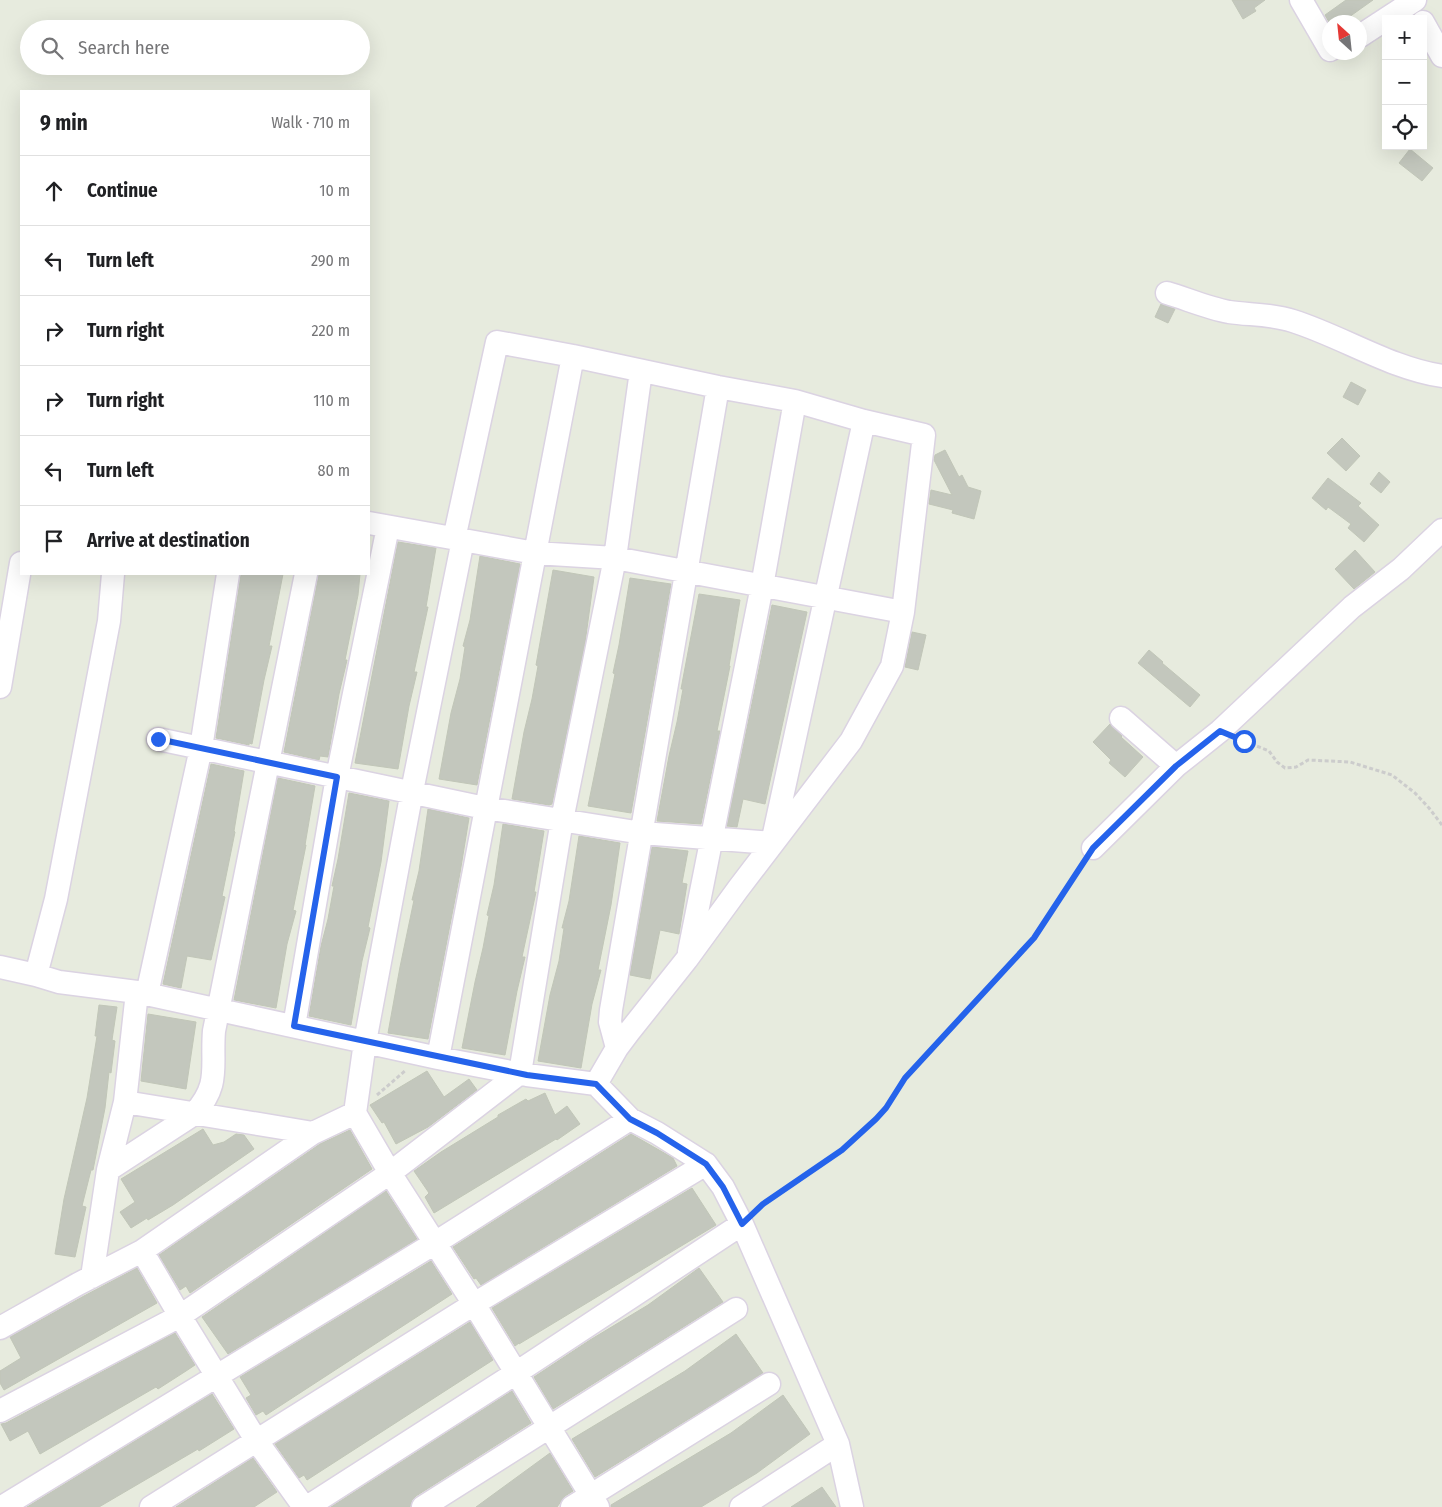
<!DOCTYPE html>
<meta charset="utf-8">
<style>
:root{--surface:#fff;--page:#f6f6f6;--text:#202124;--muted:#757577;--line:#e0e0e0}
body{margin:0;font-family:"Fira Sans Condensed",sans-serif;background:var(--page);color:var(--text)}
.controls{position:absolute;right:15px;top:15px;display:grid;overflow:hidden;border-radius:0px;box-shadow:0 5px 20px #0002}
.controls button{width:45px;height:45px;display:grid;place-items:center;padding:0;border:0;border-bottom:1px solid var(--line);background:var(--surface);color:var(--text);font:25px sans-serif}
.compass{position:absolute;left:1322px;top:15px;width:45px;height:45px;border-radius:50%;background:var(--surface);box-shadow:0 5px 20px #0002;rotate:333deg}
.stop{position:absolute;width:15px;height:15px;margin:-11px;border:4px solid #2563eb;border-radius:50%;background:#fff}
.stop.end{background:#2563eb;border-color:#fff;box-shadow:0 1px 5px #0008}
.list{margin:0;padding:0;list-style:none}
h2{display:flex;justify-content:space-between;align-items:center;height:65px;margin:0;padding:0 20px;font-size:21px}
h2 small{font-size:16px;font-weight:400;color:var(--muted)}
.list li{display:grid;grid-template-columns:32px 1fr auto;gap:15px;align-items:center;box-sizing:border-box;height:70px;padding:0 20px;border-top:1px solid var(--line)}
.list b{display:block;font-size:19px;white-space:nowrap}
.list em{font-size:16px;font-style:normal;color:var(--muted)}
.icon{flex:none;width:28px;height:28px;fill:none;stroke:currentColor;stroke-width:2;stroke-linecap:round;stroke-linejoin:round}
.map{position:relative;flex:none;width:1442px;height:1507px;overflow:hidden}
.search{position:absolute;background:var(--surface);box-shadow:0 5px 20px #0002;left:20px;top:20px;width:350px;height:55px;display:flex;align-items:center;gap:12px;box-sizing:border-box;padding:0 18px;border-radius:28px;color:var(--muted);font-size:19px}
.panel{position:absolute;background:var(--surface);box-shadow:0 5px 20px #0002;left:20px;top:90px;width:350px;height:485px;border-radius:0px}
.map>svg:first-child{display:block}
.building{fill:#c3c7bd;stroke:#c1c6b8}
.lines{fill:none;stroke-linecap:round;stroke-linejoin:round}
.minor-casing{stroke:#dbd3e2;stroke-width:25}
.path{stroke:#ccc;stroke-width:3;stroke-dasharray:4 2.5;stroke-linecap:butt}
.minor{stroke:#fff;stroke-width:22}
.route{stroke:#2563eb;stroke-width:6}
</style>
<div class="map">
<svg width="1442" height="1507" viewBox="0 0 1442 1507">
<rect width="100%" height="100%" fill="#e7ebde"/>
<path class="building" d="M1232 0H1265L1254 8 1256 11 1243 19Z
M1346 0H1373L1342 22H1329L1325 15Z
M1410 149 1433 168 1422 181 1399 163Z
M1161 304 1175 309 1168 323 1155 317Z
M1351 382 1366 390 1358 405 1343 397Z
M1342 438 1360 456 1346 471 1327 453Z
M945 450 959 477 962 475 968 487 981 491 974 519 952 513 953 510 929 504 931 490 952 495 934 460 935 455Z
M1379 472 1390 482 1381 493 1370 484Z
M1328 478 1361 503 1358 506 1379 525 1364 542 1348 528 1351 524 1328 507 1326 510 1312 498Z
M398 542 436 548 426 607H428L414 672H417L409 706 398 769 355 763Z
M1355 550 1375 572 1354 589 1335 569Z
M480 556 520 564 477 785 439 779 451 713 460 679 465 647 463 646 470 620Z
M553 570 594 577 585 643 552 804 549 805 512 799 524 732 532 699 538 666 536 665Z
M241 574H283L269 646H272L264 680 252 744 249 743V745L216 738Z
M319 574H360L358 595 345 660H347L339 694 328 757 320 756 319 760 284 752Z
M630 578 671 584 631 813 588 806 615 674 613 673 619 645Z
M699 594 740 600 729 666H730L717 731H720L701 824 657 821 669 756 677 722 683 689H681Z
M772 605 807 612 765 804 743 799 737 827 727 826Z
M912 632 926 635 918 670 905 667Z
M1149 650 1163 662 1162 663 1200 695 1190 707 1138 663Z
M1110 724 1122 736 1121 737 1143 757 1125 777 1109 763 1111 760 1093 742Z
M211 764 244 771 234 831 235 832 222 896 225 897 211 960 187 956 181 988 163 984Z
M278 778 315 786 305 845H306L293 910 296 911 287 944 276 1008 234 1000Z
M349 793 389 801 381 862 368 927 370 928 362 961 351 1025 309 1016 321 946 328 919 334 886H332L338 859Z
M428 809 469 818 460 873 428 1039 388 1033 400 967 414 900H412L419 871Z
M503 824 544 831 534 892H536L522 957H525L517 991 505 1055 462 1048 475 982 483 948 489 916 487 915 494 885Z
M579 836 620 843 611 905 598 970H601L592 1004 581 1068 538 1061 550 995 559 961 564 928H562L569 901Z
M652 847 688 851 682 883 687 884 679 934 660 930 650 979 630 975Z
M99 1005 117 1007 112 1040 115 1041 111 1073 109 1072 105 1108 93 1170H91L82 1206 86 1207 75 1257 55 1254 64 1199 87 1098 97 1036H95Z
M148 1014 196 1022 186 1089 141 1081Z
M427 1071 444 1097 469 1079 477 1090 428 1127 396 1144 384 1122 382 1123 370 1105Z
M545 1093 555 1115 567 1106 580 1124 557 1140 556 1139 434 1213 425 1197 429 1193 414 1171 441 1152 498 1117V1115L526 1099 528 1101Z
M203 1129 213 1145 224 1142 236 1134 244 1135 254 1149 173 1205 148 1220 147 1218 131 1228 120 1212 135 1202 121 1179Z
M350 1130 372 1169 190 1293 186 1286 180 1290 159 1255 320 1144Z
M631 1134 673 1158 677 1166 481 1285 476 1278 474 1279 453 1247Z
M692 1188 716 1225 519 1344V1343L515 1346 492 1308Z
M386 1191 417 1239 228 1354 202 1317Z
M431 1261 452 1294 266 1415 263 1411 256 1415 246 1398 251 1395 240 1377Z
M137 1268 157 1303 4 1390 0 1383V1371L21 1358 10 1337 84 1296Z
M699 1268 723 1302 553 1409 534 1377 590 1340 648 1305Z
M470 1322 493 1360 307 1480 304 1475 299 1478 275 1444Z
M175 1333 195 1365 186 1371 158 1389 156 1387 40 1454 28 1431 10 1441 1 1424 6 1423Z
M736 1334 763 1373 595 1477 572 1439 685 1371Z
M512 1391 531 1423 416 1496 412 1500 410 1507H331Z
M212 1394 234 1429 199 1451 198 1449 99 1507H27Z
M783 1395 810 1434 757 1473 701 1507H611V1505L731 1433Z
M550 1453 573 1491 565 1496 557 1507H476Z
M253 1458 277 1492 254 1507H176Z
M822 1487 836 1507H791Z"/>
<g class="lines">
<defs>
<path id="minor" d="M1301 0 1330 50
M1386 19 1415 0
M1423 22 1442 56
M1360 36 1386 19
M1167 293C1187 299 1208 308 1229 312 1250 315 1272 314 1293 321 1343 337 1390 368 1442 376
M369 523 535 553 615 558 903 612 892 666 851 741 738 889 687 959 629 1032 617 1048 596 1084
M454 539 497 342 573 356 718 387 795 401 864 421 924 435 903 612
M463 540 412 791 365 1042 355 1113 390 1173 474 1304 598 1507
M0 687 21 563
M1121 718 1176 766
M158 739 485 808 642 833 772 843 864 421
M1093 848 1176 766 1220 731 1352 607 1401 569 1442 530
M689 952 762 586 795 401
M0 967 36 975 59 982 137 992 438 1058 527 1075 596 1084 630 1119 657 1133 706 1164 723 1187 742 1224 838 1444 852 1507
M36 975 56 899 109 621 113 574
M147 994 201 748 228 574
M294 1026 337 777 388 527
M617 1048 610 1022 611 1010 718 387
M438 1058 573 356
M125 1102 313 1133
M108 1170 194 1114C221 1084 211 1067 214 1031L306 574
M142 1251 180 1316 256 1440 304 1507
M92 1277 108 1170 125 1102 137 992
M0 1328 78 1284 142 1251 313 1133 355 1113
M0 1411 180 1316 390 1173 520 1073 562 820 615 558 641 371
M2 1507 435 1243 630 1119
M151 1507 474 1304 706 1164
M307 1507 516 1373 742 1224
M423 1507 736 1309
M572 1507 769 1384
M741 1507 838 1444"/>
</defs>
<use href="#minor" class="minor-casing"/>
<path class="path" d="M1239 739 1269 751 1277 762 1285 768 1296 767 1308 760 1350 762 1392 775 1415 793 1429 808 1442 825
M377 1095 406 1070
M756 1210 832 1158 876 1119 886 1108 905 1077 1034 938 1083 863"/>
<use href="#minor" class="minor"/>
</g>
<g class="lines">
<path class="route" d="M158 739 337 777 294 1026 527 1075 596 1084 630 1119 657 1133 706 1164 723 1187 742 1224 763 1204 842 1150 876 1119 886 1108 905 1078 1034 938 1093 848 1176 766 1220 731 1244 741"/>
</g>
</svg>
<div class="controls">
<button>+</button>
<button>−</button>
<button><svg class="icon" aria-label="locate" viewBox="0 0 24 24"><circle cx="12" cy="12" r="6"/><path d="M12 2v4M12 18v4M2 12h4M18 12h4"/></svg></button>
</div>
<svg class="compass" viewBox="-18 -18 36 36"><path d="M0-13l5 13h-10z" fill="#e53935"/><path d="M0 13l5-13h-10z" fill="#757577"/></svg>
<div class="stop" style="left:1244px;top:741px"></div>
<div class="stop end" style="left:158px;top:739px"></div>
<div class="search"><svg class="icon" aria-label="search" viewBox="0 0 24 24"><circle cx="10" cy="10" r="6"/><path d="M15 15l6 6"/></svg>Search here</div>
<section class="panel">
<h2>9 min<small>Walk · 710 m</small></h2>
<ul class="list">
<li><svg class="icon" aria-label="ahead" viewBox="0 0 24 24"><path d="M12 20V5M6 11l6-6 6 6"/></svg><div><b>Continue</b></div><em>10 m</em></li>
<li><svg class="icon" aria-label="left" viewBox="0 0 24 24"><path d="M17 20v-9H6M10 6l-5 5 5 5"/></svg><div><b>Turn left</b></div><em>290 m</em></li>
<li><svg class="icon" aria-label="right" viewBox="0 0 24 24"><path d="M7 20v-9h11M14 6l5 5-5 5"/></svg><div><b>Turn right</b></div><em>220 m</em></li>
<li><svg class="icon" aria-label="right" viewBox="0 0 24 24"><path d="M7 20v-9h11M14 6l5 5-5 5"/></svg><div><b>Turn right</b></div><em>110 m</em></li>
<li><svg class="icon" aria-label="left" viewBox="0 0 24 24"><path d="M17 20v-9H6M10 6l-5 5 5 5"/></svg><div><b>Turn left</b></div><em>80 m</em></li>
<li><svg class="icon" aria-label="arrive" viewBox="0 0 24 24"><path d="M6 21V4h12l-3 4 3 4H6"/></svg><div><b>Arrive at destination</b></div></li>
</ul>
</section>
</div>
